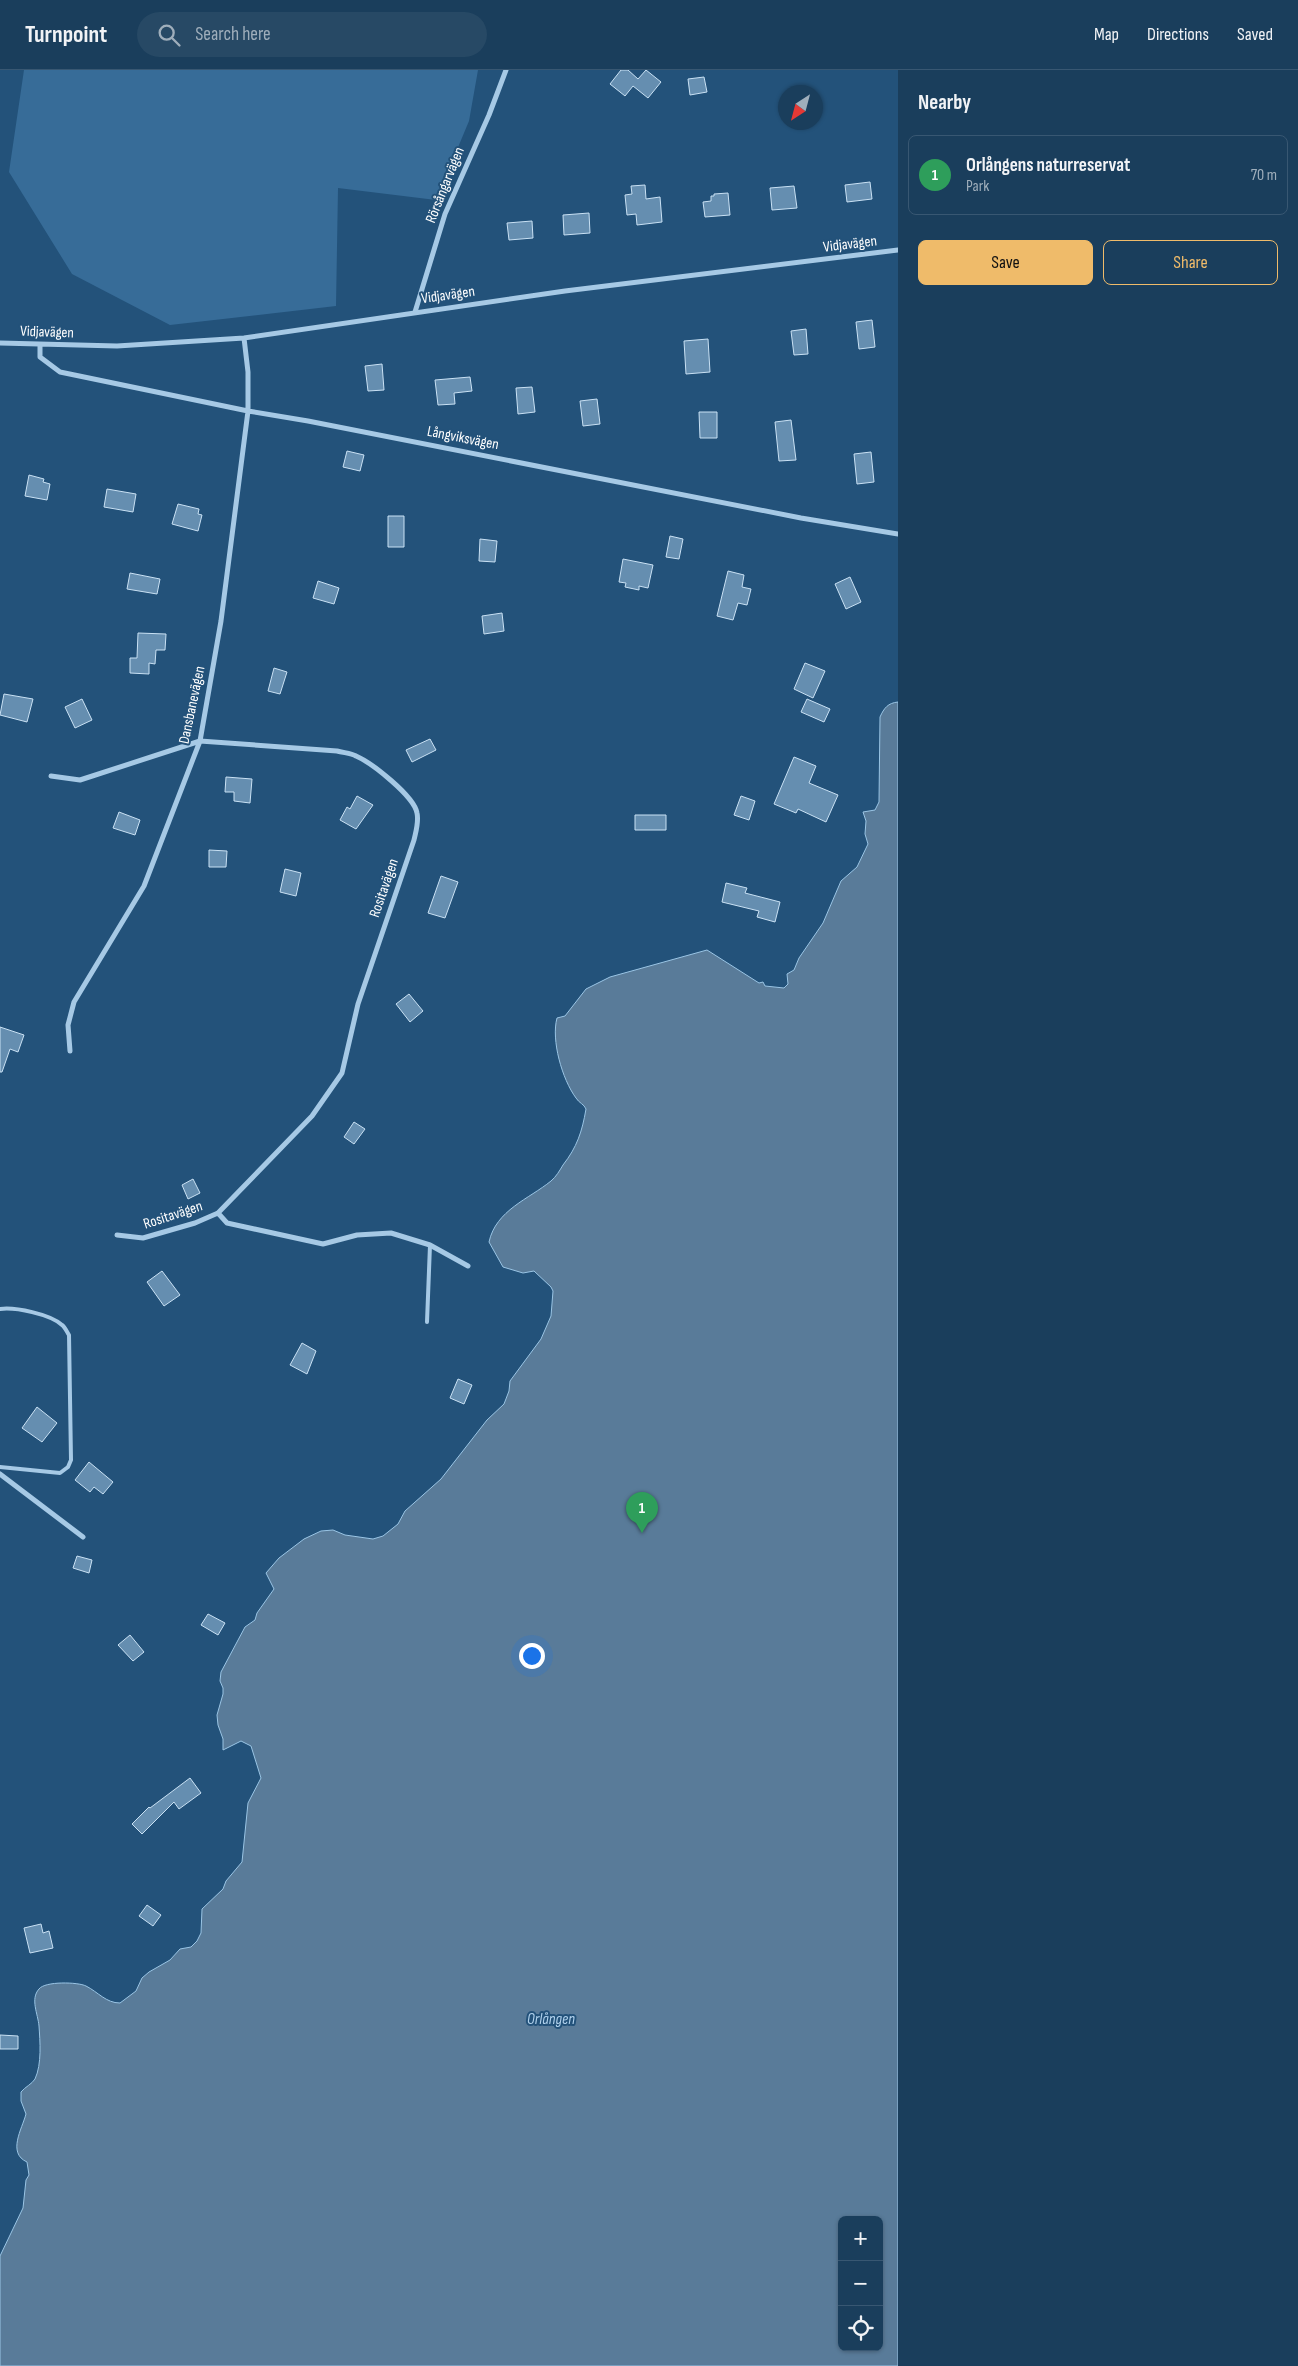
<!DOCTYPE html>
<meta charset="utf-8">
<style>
:root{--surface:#1a3e5c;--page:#274965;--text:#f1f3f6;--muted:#9faebb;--line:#385772;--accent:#efbb6a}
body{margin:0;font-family:"Sofia Sans Condensed",sans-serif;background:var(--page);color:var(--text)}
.controls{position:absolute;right:15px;bottom:15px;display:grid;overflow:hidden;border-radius:8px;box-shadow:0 1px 4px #0004}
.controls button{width:45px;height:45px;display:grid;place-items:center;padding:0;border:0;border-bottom:1px solid var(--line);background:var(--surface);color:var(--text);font:25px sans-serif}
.compass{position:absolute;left:778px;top:15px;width:45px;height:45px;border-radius:50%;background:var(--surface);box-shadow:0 1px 4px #0004;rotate:216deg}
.you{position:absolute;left:531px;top:1585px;width:18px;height:18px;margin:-12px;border:4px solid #fff;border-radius:50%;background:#1a73e8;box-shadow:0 0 0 8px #1a73e833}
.badge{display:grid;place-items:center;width:32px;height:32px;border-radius:50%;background:var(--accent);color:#fff;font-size:16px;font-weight:700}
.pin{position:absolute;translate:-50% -41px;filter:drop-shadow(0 1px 2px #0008)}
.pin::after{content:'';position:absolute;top:26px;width:18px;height:15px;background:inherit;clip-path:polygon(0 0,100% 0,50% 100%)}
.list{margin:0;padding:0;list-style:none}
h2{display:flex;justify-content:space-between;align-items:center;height:65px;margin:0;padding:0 20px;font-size:21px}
h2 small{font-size:16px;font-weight:400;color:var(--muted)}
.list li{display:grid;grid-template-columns:32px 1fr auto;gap:15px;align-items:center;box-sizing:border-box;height:80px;margin:0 10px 10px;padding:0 10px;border:1px solid var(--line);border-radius:8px}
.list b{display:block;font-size:19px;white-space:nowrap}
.list p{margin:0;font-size:16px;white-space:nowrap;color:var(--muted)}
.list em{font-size:16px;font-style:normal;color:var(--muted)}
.actions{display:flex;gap:10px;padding:15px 20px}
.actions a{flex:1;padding:11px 0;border:1px solid var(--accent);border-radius:8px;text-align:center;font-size:18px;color:var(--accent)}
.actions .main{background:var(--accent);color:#111}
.icon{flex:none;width:28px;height:28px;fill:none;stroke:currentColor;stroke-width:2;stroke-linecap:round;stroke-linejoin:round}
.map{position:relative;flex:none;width:898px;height:2296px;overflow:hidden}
header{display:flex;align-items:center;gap:30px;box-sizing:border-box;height:70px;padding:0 25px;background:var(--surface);border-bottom:1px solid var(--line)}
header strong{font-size:24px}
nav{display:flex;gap:28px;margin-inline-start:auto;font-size:18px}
.search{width:350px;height:45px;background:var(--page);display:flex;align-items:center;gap:12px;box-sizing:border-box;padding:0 18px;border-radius:28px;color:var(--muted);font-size:19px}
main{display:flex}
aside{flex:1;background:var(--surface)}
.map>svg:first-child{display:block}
.green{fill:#376c98}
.water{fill:#597b99;stroke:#9ac5e5;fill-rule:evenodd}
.building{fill:#658eb0;stroke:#c9e1f4}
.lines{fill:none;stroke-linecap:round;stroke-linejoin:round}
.service{stroke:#a6c9e5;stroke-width:4}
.minor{stroke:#a6c9e5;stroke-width:5}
.labels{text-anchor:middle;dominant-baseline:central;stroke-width:4;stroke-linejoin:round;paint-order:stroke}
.street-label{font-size:15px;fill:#fff;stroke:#23527a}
.water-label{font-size:16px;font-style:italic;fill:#b1d2ed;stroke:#23527a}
</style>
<header>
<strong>Turnpoint</strong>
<div class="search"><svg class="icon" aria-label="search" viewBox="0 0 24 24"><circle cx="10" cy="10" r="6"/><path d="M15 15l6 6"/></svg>Search here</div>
<nav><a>Map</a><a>Directions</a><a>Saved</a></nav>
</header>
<main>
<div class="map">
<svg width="898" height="2296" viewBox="0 0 898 2296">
<rect width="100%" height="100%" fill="#23527a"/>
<path class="green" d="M24 0H478L469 51 436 130 338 118 336 236 170 255 72 204 9 102Z"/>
<path class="water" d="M898 632V2296H0V2186L23 2138 26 2110 29 2105 27 2092C7 2083 22 2059 26 2044L21 2031V2022C25 2017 32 2014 35 2009 42 1994 40 1971 39 1956 38 1944 30 1929 39 1919 45 1911 78 1912 86 1916 98 1922 106 1933 120 1933L136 1921 142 1908 149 1902 170 1890 180 1879 191 1877 197 1871 201 1863 202 1839 223 1819 226 1811 242 1792 248 1733 261 1708 251 1676 241 1671 223 1680V1669L218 1655 217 1645 223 1624V1618L220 1611 221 1602 245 1557 255 1550 257 1543 274 1519 266 1503 279 1488 304 1469 321 1461 333 1460 345 1465 373 1469 383 1466 398 1454 405 1441 441 1409 487 1350 504 1334 509 1321 510 1311 541 1269 551 1246 553 1221 551 1217 534 1201 523 1203 503 1197 489 1172C496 1140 529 1129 551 1111 556 1107 560 1100 563 1095 577 1077 582 1062 586 1039 584 1034 579 1033 576 1028 562 1009 551 970 557 948L565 946 586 919 610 907 707 880 759 913 763 912 765 916 784 918 788 914 787 904 794 900 799 888 823 853 841 811 857 797 868 774 865 764 866 751 863 742 875 740 879 732 880 647C884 638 888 633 898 632ZM842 2150H879V2277H842Z"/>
<path class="building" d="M621 0H628L638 9 646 0 661 12 648 28 633 16 625 26 610 14Z
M704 7 707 22 690 25 688 9Z
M870 112 872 129 847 132 845 115Z
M645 115 646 129 660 127 662 152 637 155 636 144 627 145 625 125 632 124 631 116Z
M794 116 797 138 772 140 770 118Z
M728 123 730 145 705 147 703 132 711 131V126H714V124Z
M589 143 590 163 564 165 563 145Z
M532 151 533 168 509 170 507 153Z
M872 250 875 277 859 279 856 252Z
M806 259 808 284 794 285 791 261Z
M708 269 710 302 686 304 684 271Z
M382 294 384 320 368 321 365 296Z
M470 307 472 321 454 323 455 334 438 335 435 310Z
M532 317 535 342 518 344 516 318Z
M597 329 600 354 583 356 580 331Z
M699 342H717V368H700Z
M791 350 796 390 779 391 775 352Z
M347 381 364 385 360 401 343 397Z
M871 382 874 412 857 414 854 384Z
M29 405 44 409 43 412 50 414 47 430 25 426Z
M107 419 136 424 133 442 104 437Z
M178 434 199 439 198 444 202 445 198 461 172 454Z
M388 446H404V477H388Z
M670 466 683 469 679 489 666 487Z
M480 469 497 471 495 492 479 491Z
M623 489 653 495 648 518 639 516V520L625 517 626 513 619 512Z
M728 501 744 505 742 517 751 519 747 535 738 533 733 550 717 546Z
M130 503 160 509 157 524 127 519Z
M850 507 861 532 846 539 835 514Z
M318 511 339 518 334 534 313 528Z
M502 543 504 561 484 564 482 546Z
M138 563 166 564 165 580H156L155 594 149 593V604L130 603V588H137Z
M805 593 825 601 813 628 794 619Z
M274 598 287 602 280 624 268 621Z
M4 624 33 629 27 652 0 645Z
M82 629 92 650 75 658 65 637Z
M807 629 830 639 824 652 801 642Z
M430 669 436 680 412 692 406 680Z
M794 687 816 696 809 713 838 725 826 752 798 739 796 743 774 734Z
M226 707 252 709 250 733 234 731V722H225Z
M357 726 373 735 356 759 340 750 347 737 350 739Z
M741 726 755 731 749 750 734 745Z
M119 742 140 750 135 765 113 758Z
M635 745H666V760H635Z
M209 780 227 781 226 797H209Z
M285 799 301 803 296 826 280 822Z
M441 806 458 812 445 848 428 843Z
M726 813 747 818 745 823 780 832 775 852 757 847 759 841 722 832Z
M409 924 423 941 410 952 396 934Z
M0 957 24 965 18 982 10 979 2 1002H0Z
M354 1052 365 1059 354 1074 344 1067Z
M193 1109 200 1123 188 1129 182 1115Z
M162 1201 180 1225 164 1236 147 1212Z
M302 1273 316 1281 307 1304 290 1295Z
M458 1309 472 1315 464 1334 450 1328Z
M37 1337 57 1353 42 1372 22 1358Z
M89 1392 113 1412 103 1424 94 1417 90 1422 75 1410Z
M77 1486 92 1490 89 1503 73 1498Z
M208 1544 225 1553 218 1565 201 1555Z
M130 1565 144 1582 133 1591 118 1575Z
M190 1708 201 1723 179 1739 174 1732 142 1764 132 1754 149 1737 150 1738Z
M147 1835 161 1845 153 1856 139 1846Z
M41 1854 43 1863 49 1861 53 1878 30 1883 24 1858Z
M0 1965 18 1966V1979H0Z"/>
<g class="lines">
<path class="service" d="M0 1239C15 1237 50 1244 62 1255 65 1257 67 1262 69 1265L71 1390 68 1397 60 1403 0 1397
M427 1252 430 1175"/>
<path class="minor" d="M415 242 445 144 489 45 506 0
M0 273 117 276 244 268 565 221 898 180
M40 275V287L60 302 248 341 308 351 801 448 898 464
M51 706 80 710 200 671 337 681C344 683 351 683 356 686 372 693 414 726 417 743 419 752 416 761 414 770L358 934 342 1003 312 1046 218 1143 195 1153 143 1168 117 1165
M70 981 68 955 74 932 144 816 200 671 221 551 248 341V302L244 268
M218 1143 227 1153 323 1174 357 1165 391 1163 430 1175 468 1196
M0 1404 83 1467"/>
</g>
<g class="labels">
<g class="street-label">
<text transform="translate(445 115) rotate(-68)">Rörsångarvägen</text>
<text transform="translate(850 174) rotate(-7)">Vidjavägen</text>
<text transform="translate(448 225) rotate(-8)">Vidjavägen</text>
<text transform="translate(47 262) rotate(2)">Vidjavägen</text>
<text transform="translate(463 368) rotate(11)">Långviksvägen</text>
<text transform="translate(192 635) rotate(-78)">Dansbanevägen</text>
<text transform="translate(384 818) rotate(-71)">Rositavägen</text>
<text transform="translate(173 1145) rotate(-18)">Rositavägen</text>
</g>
<g class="water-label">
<text x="551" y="1949">Orlången</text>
</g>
</g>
</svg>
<div class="controls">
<button>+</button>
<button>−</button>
<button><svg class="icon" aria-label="locate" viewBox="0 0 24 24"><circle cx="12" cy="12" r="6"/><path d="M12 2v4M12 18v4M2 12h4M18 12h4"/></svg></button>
</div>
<svg class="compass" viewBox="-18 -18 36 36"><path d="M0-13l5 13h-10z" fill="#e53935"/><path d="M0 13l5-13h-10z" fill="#9faebb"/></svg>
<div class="you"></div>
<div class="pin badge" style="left:642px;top:1463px;background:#2e9e5b">1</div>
</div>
<aside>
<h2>Nearby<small></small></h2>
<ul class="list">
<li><span class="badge" style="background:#2e9e5b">1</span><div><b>Orlångens naturreservat</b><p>Park</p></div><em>70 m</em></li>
</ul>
<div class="actions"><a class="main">Save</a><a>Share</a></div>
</aside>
</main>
